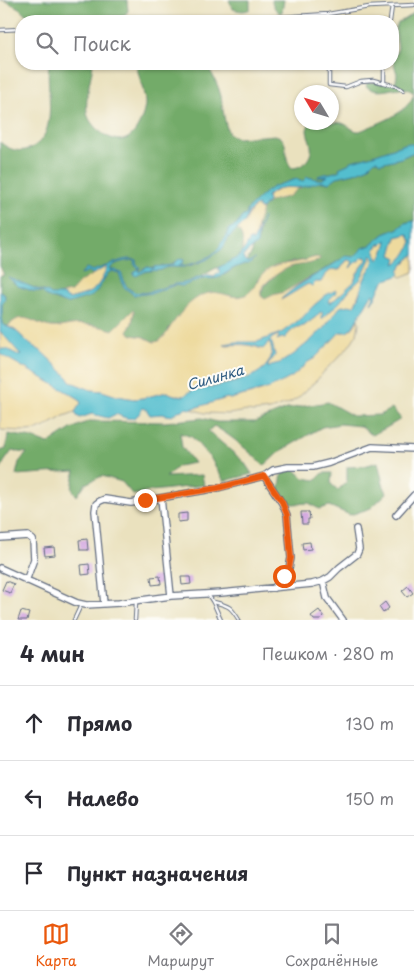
<!DOCTYPE html>
<html lang="ru">
<meta charset="utf-8">
<style>
:root{--surface:#fff;--page:#f2f2f3;--text:#2b2b33;--muted:#7c7c81;--line:#e1e1e2;--accent:#ea580c}
body{margin:0;font-family:"Playpen Sans",sans-serif;background:var(--page);color:var(--text)}
.compass{position:absolute;left:294px;top:85px;width:45px;height:45px;border-radius:50%;background:var(--surface);box-shadow:0 1px 4px #0004;rotate:308deg}
.stop{position:absolute;width:15px;height:15px;margin:-11px;border:4px solid #ea580c;border-radius:50%;background:#fff}
.stop.end{background:#ea580c;border-color:#fff;box-shadow:0 1px 5px #0008}
.list{margin:0;padding:0;list-style:none}
h2{display:flex;justify-content:space-between;align-items:center;height:65px;margin:0;padding:0 20px;font-size:21px}
h2 small{font-size:16px;font-weight:400;color:var(--muted)}
.list li{display:grid;grid-template-columns:32px 1fr auto;gap:15px;align-items:center;box-sizing:border-box;height:75px;padding:0 20px;border-top:1px solid var(--line)}
.list b{display:block;font-size:19px;white-space:nowrap}
.list em{font-size:16px;font-style:normal;color:var(--muted)}
.icon{flex:none;width:28px;height:28px;fill:none;stroke:currentColor;stroke-width:2;stroke-linecap:round;stroke-linejoin:round}
.map{position:relative;flex:none;width:414px;height:620px;overflow:hidden}
.search{position:absolute;background:var(--surface);box-shadow:0 1px 4px #0004;left:15px;right:15px;top:15px;height:55px;display:flex;align-items:center;gap:12px;box-sizing:border-box;padding:0 18px;border-radius:20px;color:var(--muted);font-size:19px}
.sheet{height:290px;background:var(--surface)}
nav{display:flex;justify-content:space-around;align-items:center;box-sizing:border-box;height:70px;border-top:1px solid var(--line);background:var(--surface);font-size:14px;color:var(--muted)}
nav a{display:grid;justify-items:center;gap:2px}
nav .on{color:var(--accent)}
.map>svg:first-child{display:block}
.forest{fill:#73ab69;stroke:#476d64}
.sand{fill:#eeda9e;stroke:#84847e}
.water{fill:#53bece;stroke:#377696;fill-rule:evenodd}
.building{fill:#cfa0de}
.lines{fill:none;stroke-linecap:round;stroke-linejoin:round}
.service-casing{stroke:#636d80;stroke-width:4.5}
.minor-casing{stroke:#636d80;stroke-width:8}
.service{stroke:#fff;stroke-width:2.5}
.minor{stroke:#fff;stroke-width:5.5}
.route{stroke:#ea580c;stroke-width:6}
.labels{text-anchor:middle;dominant-baseline:central;stroke-width:4;stroke-linejoin:round;paint-order:stroke}
.water-label{font-size:14px;font-style:italic;fill:#2c5a80;stroke:#fdfcf7}
</style>
<div class="map">
<svg width="414" height="620" viewBox="0 0 414 620">
<rect width="100%" height="100%" fill="#fdfcf7"/>
<filter id="ink" filterUnits="userSpaceOnUse"><feTurbulence type="fractalNoise" baseFrequency=".02" numOctaves="2"/><feDisplacementMap in="SourceGraphic" scale="10" xChannelSelector="R" yChannelSelector="G"/><feConvolveMatrix kernelMatrix="1 2 1 2 8 2 1 2 1" color-interpolation-filters="sRGB"/></filter>
<filter id="wash" filterUnits="userSpaceOnUse"><feTurbulence type="fractalNoise" baseFrequency=".0096" numOctaves="4" result="noise"/><feDisplacementMap in="SourceGraphic" scale="20" xChannelSelector="R" yChannelSelector="G"/><feGaussianBlur stdDeviation="1.12" result="paint"/><feColorMatrix in="noise" values="0 0 0 0 0 0 0 0 0 0 0 0 0 0 0 0 0 1.4 0 .05"/><feComposite in="paint" operator="in"/></filter>
<g filter="url(#wash)">
<rect width="100%" height="100%" fill="#eae1be"/>
<path class="forest" d="M0 0H127L128 11 124 16 120 17 78 16 43 21H35L32 20 19 8 4 0Z
M229 0H250V9C245 12 239 11 233 9Z
M272 0H284L282 12 280 13C276 11 272 5 272 0Z
M414 13V145L405 144 373 155 352 161 348 164 339 168 340 170C333 174 325 173 318 177L328 176 321 180 307 177 303 181H299L297 179C290 181 284 183 278 185 267 189 255 202 247 210V214L241 218 237 225 229 229C227 235 226 239 221 243 217 257 192 266 179 266V265L183 262 184 260 182 259 174 262 172 265 154 267V269L148 267 138 272V271L140 267 136 263V260C126 257 118 262 109 265 104 267 99 268 93 271L86 268 81 273 80 275 88 271 93 274 71 292 65 293 57 296 51 295 47 292 13 282 18 286 33 291 42 292 51 298 55 299 61 302 69 303 96 292 108 273 112 271 119 273 124 287 134 295 153 293 175 285 181 286 201 279 213 278 226 274 234 268 244 264 252 253 253 247C260 242 258 233 260 225L257 229C257 221 260 209 266 204 272 199 278 199 285 197 290 196 293 191 298 188 305 185 320 179 328 183L337 177 354 173 369 167V166L375 160H377L380 163 401 158 414 152V221L405 223 399 228 384 234 371 245 363 248 354 257 346 256C334 264 322 271 309 278 301 283 293 289 284 292 278 295 272 296 265 299L263 298 261 295C262 284 281 269 292 266 300 264 309 263 317 262L316 257 301 261 286 263 258 280 252 291 243 296 234 297 229 295 169 328 166 335 159 341 154 342 144 337 131 335 128 331 132 323 134 311 133 310 113 330C99 326 85 323 71 325 64 326 58 328 51 327 41 326 32 318 21 319 15 319 12 323 8 326H5L2 324V303L5 296 4 294 0 292V276L4 275 0 266V142C8 149 18 153 29 149 61 135 45 90 49 64H93C91 79 85 97 87 113 90 128 114 146 128 138 137 133 144 115 145 105 146 97 138 73 136 64H206C212 73 218 84 221 96 223 109 224 122 229 134L237 138 275 135C292 139 281 157 292 168 303 168 313 157 311 146 311 141 307 136 307 130 307 129 309 124 310 123 314 123 317 124 322 124 328 125 335 121 342 123 349 125 353 132 360 131 378 123 409 114 414 93 398 80 382 99 366 86L367 83C376 80 387 87 396 81L397 74 393 61 398 48 395 29 398 23Z
M237 229 239 231 244 241 242 254 240 256 224 265 214 269 202 276 185 283 167 286 151 292 135 293 126 286 121 273 110 269C114 262 126 261 133 260L135 262 134 264 139 268 135 272 137 275 146 271 161 270 167 267H185L199 263 222 249 229 237Z
M328 402 353 416 380 415 392 408 401 419 386 428 372 435 360 426 340 424 322 427 279 452 264 466C249 451 233 437 214 426L208 431 244 462 252 474 224 481 211 459 192 437 180 433 182 447 194 463 178 466 166 477 202 475 204 485 152 491 133 495 122 482 102 476 85 484 77 496 72 489 75 471 60 472 16 475 19 462 27 453 12 451 4 462 0 471V451L6 449 8 434 32 438 48 444 71 429 89 421 165 422 202 418 217 422H255L287 409Z
M378 462 383 484 387 493 371 508 350 515 329 506 319 509 309 503 292 504 279 491 283 469H294L304 478 316 480 323 473H332L331 484 338 490 347 481V467L364 466Z"/>
<path class="sand" d="M283 187 301 188C295 189 292 195 287 197 279 199 274 199 266 204L268 201 267 198V196Z
M258 205 260 210 262 209 257 225 255 239 252 242 251 239 242 254C242 243 245 238 237 229 238 228 243 223 244 223 249 216 250 209 258 205Z
M408 234 410 240 412 241C410 249 402 261 395 264L397 258 391 255 396 237Z
M386 240 387 242 383 254 379 260 375 249 380 243 381 246Z
M414 254V272L402 277 398 275 402 266Z
M372 255 374 257 373 264 366 275 355 304 353 306H342L323 329 310 341 293 355 280 363 275 364 268 368V365L275 355 272 343 270 342C270 346 273 352 271 357 264 381 219 385 199 390 196 390 193 390 191 391 189 393 187 394 184 396L174 395 167 392 143 398 134 399 117 396 102 391 91 390 71 382 68 377 41 351 31 345 15 330 8 326C12 323 15 319 21 318 32 318 41 326 51 327 58 328 64 326 71 325 85 323 99 326 113 330L133 310 134 311 132 323 128 331 131 335 144 337 154 342 159 341C165 337 167 332 171 326 178 316 187 304 197 298 218 284 230 302 245 295 256 289 257 280 265 272 275 263 289 264 302 261 308 260 314 256 320 258V259C312 265 300 264 290 267 282 270 266 281 262 288 260 291 261 293 261 296L265 299 273 295 284 292 310 277 294 288 281 300 306 285 309 284 312 286 315 282H321C324 276 328 271 334 269L337 270H340L347 260H350L353 262 350 268 363 257H366L367 260 357 273 354 282 332 302H328L332 293 326 295 312 307 304 317 281 333 257 342 224 345C236 345 249 343 261 349L269 341H270L272 338 278 335 279 337 277 339 285 338 290 332 297 327 304 326 317 316 320 312H323L321 317 322 319 339 303 351 288 360 280Z
M105 267 107 269C95 292 95 292 69 299L62 295 57 296 65 293 71 292 80 282Z
M358 319 359 323 358 329 357 334 349 346 334 362 327 368 318 379 298 398 290 403 270 410 253 412 247 411 229 414 205 413 191 409 227 398 230 399 261 391 292 377 308 362 315 358 340 332C350 333 354 328 358 319Z
M0 331 21 354V356L12 352 0 349Z
M0 354 78 398 81 403 75 412 64 416 47 426 37 430 26 431 1 430 0 429Z"/>
<path class="water" d="M409 143 414 145V152L401 158 380 163 377 160H375L369 166V167L354 173 337 177 329 183C320 179 311 186 302 187 295 189 288 186 281 188 277 189 271 193 267 196V198L268 201 262 209 258 208V205L255 206 249 212 244 223 229 237 222 249 206 260 184 267H167L161 270 146 271 136 276 133 274 139 268 134 264 135 262 133 260C125 261 116 262 110 268L111 270H115L121 273C123 277 124 283 127 287 138 300 159 288 172 285 177 283 183 284 188 282 197 279 204 274 214 277L220 272 218 268 240 256 250 240 251 239 252 242C256 238 260 224 263 217L258 230 257 244 245 254 243 258 245 261 249 262 255 258 249 264H244L234 268 218 278 201 279 183 286 175 285 153 293 134 295 124 287 119 273 112 271 108 273 96 292 92 296 69 303H64L55 299 49 298 42 292 33 291 18 286 8 277 41 291 47 292 51 295H62L69 299C93 293 97 291 107 268L106 267 93 274 88 271 80 275 86 268 93 271C99 268 104 267 109 265 118 262 126 257 136 260V263L140 267 138 271 139 272 148 267 154 269V267L172 265C176 261 178 258 184 260L183 262 179 265 180 266C193 265 217 257 221 243 227 238 226 235 229 229L237 225 241 218 247 214V210C254 203 269 187 278 185 284 183 290 181 297 179L299 181H303L307 177 321 180 328 176 318 177V176C325 173 333 174 340 170L339 168 348 164 352 161 373 155 405 144Z
M414 221V254C410 259 402 264 400 269 398 273 402 273 397 276 392 279 386 278 383 283 377 289 378 298 371 303L374 296 373 294H372L352 328 347 332H340L315 358 308 362 292 377 270 388 230 399 227 398 191 409 185 408 183 410 178 411 172 416 162 414 150 415 146 409 143 408C141 410 140 413 138 415 131 422 123 417 116 414L108 418 92 414 80 418 77 416 75 412 81 403 78 398 0 354V349H7L20 356 21 355 0 331V292L4 294 5 298 2 304V323L3 325 15 330 31 345 41 351 68 377 71 382 91 390 102 391 117 396 134 399 143 398 167 392 174 395 184 396C187 394 188 392 191 391 193 390 197 390 199 390 219 385 264 381 271 357 273 352 271 346 269 341L265 347 263 349 255 346 243 344H224L236 342H257L281 333 303 317 312 307 326 295 336 290 335 294 328 301 329 303 332 302 354 282 357 274 367 260 366 257H363L350 268 353 262 350 260H347L340 269 337 270 334 269C328 271 324 276 321 282H316L312 286 309 284 306 285C301 288 285 298 281 299 301 281 325 271 346 256L354 257 363 248 371 245 384 234 399 228 405 223ZM408 234 410 239 412 241C410 249 402 261 395 264L397 258 391 255 396 237ZM386 240 387 242 383 254 378 260 375 249 380 243 381 246ZM372 255 374 257C374 265 369 269 366 276 361 286 360 297 354 306L348 305 340 307 323 329 310 341 293 355 280 363 275 364 268 368V365L275 355 272 343 270 341 272 338 278 335 279 337 277 340 282 338H285L290 332 297 327 304 326 317 316 320 312 323 313 321 317 322 319 339 303 351 288 360 280Z"/>
<g id="blocks">
<path class="building" d="M301 512H309L310 519H308V524H302Z
M187 513V521L178 522V514Z
M87 539 88 550H80L79 540Z
M310 542 311 549 303 550 302 543Z
M54 547 55 555 45 556 44 548Z
M89 564 90 574 82 575 81 565Z
M160 576 161 584 152 585 151 577Z
M181 577H190L191 584 182 585Z
M6 581 14 584 10 593 2 590Z
M408 586 413 593 407 597 402 591Z
M385 602 389 608 383 613 379 607Z
M319 610 324 617 321 620H314L311 616Z
M21 611 29 613 27 620H18Z"/>
</g>
</g>
<g filter="url(#ink)">
<use href="#blocks" fill-opacity="0" stroke="#636d80" stroke-width="1"/>
<g class="lines">
<defs>
<path id="service" d="M328 14V21
M215 21 328 14 369 7 414 5
M390 21 392 6
M0 30 21 29
M329 64V85L346 87 361 81 373 80 396 86 403 90
M384 83V64
M208 595C215 603 216 610 221 620
M214 602C230 606 231 607 239 620
M74 620 81 605
M135 620 136 602"/>
<path id="minor" d="M264 476 282 503 287 515 291 558 289 568 284 576 274 588
M161 498 171 596
M396 515 414 495
M0 538 28 536 33 540 34 559 26 581
M0 568 77 603 86 605 119 603 171 596 221 593 312 584 323 581 330 577 339 568 357 554 359 549 356 529
M323 581 327 598 343 620
M104 604 95 511 96 504 100 501 105 499 131 503 218 488 264 476 273 470 288 467H313L329 463 372 447 414 449"/>
</defs>
<use href="#service" class="service-casing"/>
<use href="#minor" class="minor-casing"/>
<use href="#service" class="service"/>
<use href="#minor" class="minor"/>
</g>
</g>
<g class="lines" filter="url(#ink)">
<path class="route" d="M145 500 218 488 264 476 282 502 287 515 291 558 289 568 284 576"/>
</g>
<g class="labels">
<g class="water-label">
<text transform="translate(215 377) rotate(-16)">Силинка</text>
</g>
</g>
</svg>
<svg class="compass" viewBox="-18 -18 36 36"><path d="M0-13l5 13h-10z" fill="#e53935"/><path d="M0 13l5-13h-10z" fill="#7c7c81"/></svg>
<div class="stop" style="left:284px;top:576px"></div>
<div class="stop end" style="left:145px;top:500px"></div>
<div class="search"><svg class="icon" aria-label="search" viewBox="0 0 24 24"><circle cx="10" cy="10" r="6"/><path d="M15 15l6 6"/></svg>Поиск</div>
</div>
<section class="sheet">
<h2>4 мин<small>Пешком · 280 m</small></h2>
<ul class="list">
<li><svg class="icon" aria-label="ahead" viewBox="0 0 24 24"><path d="M12 20V5M6 11l6-6 6 6"/></svg><div><b>Прямо</b></div><em>130 m</em></li>
<li><svg class="icon" aria-label="left" viewBox="0 0 24 24"><path d="M17 20v-9H6M10 6l-5 5 5 5"/></svg><div><b>Налево</b></div><em>150 m</em></li>
<li><svg class="icon" aria-label="arrive" viewBox="0 0 24 24"><path d="M6 21V4h12l-3 4 3 4H6"/></svg><div><b>Пункт назначения</b></div></li>
</ul>
</section>
<nav>
<a class="on"><svg class="icon" aria-label="map" viewBox="0 0 24 24"><path d="M3 6l6-2 6 2 6-2v14l-6 2-6-2-6 2zM9 4v14M15 6v14"/></svg>Карта</a>
<a><svg class="icon" aria-label="directions" viewBox="0 0 24 24"><path d="M12 3l9 9-9 9-9-9zM9 14v-3h6M13 9l2 2-2 2"/></svg>Маршрут</a>
<a><svg class="icon" aria-label="saved" viewBox="0 0 24 24"><path d="M7 4h10v16l-5-4-5 4z"/></svg>Сохранённые</a>
</nav>
